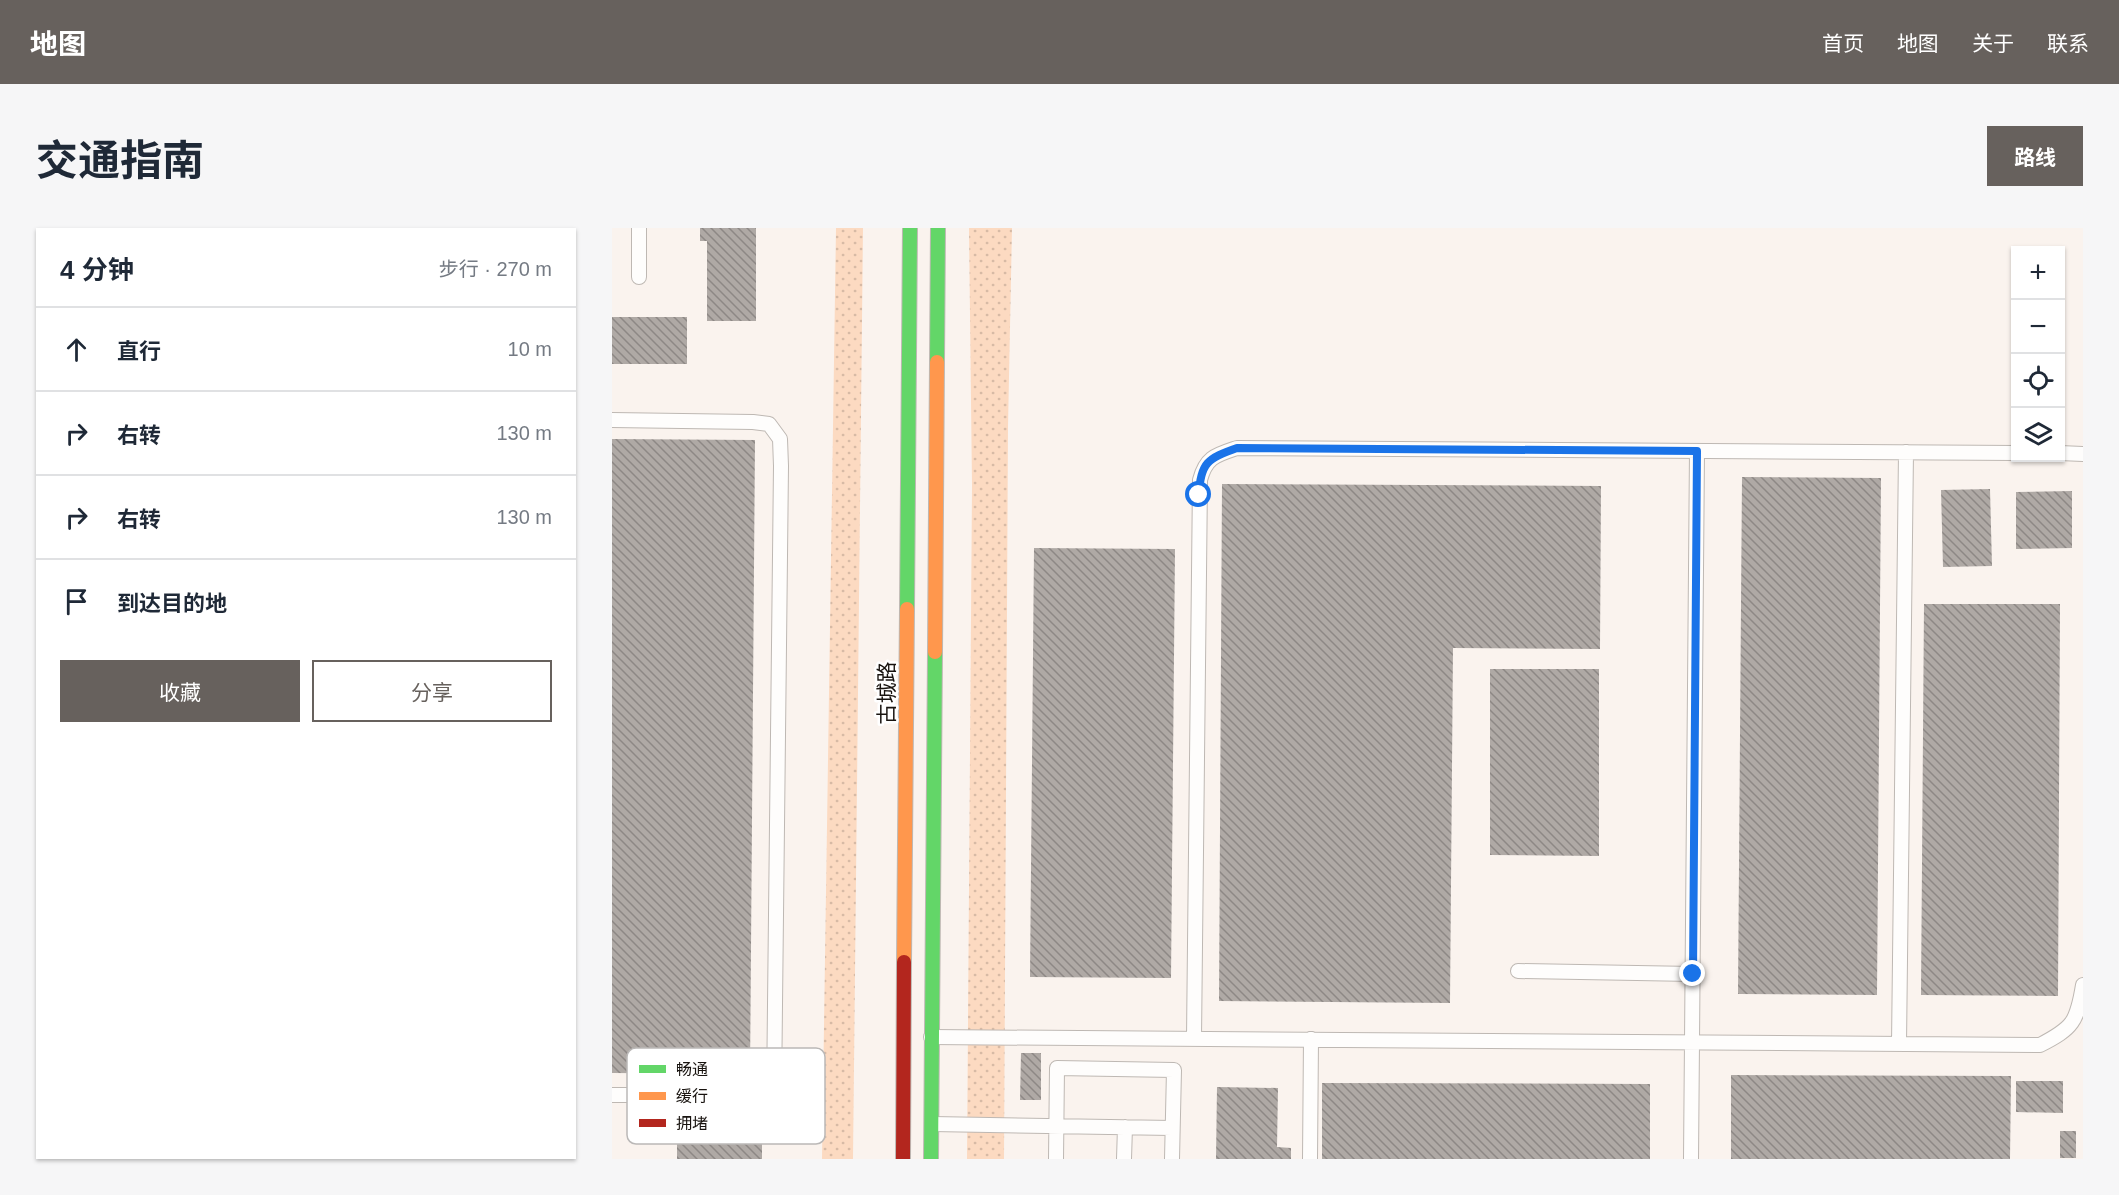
<!DOCTYPE html>
<html lang="zh">
<meta charset="utf-8">
<style>
:root{--surface:#fff;--page:#f6f6f7;--text:#1f2937;--muted:#747a83;--line:#e0e1e3;--accent:#67615d}
body{margin:0;font-family:Helvetica,"Noto Sans SC",sans-serif;background:var(--page);color:var(--text)}
.controls{position:absolute;right:18px;top:18px;display:grid;overflow:hidden;border-radius:0px;box-shadow:0 2px 4px #0004}
.controls button{width:54px;height:54px;display:grid;place-items:center;padding:0;border:0;border-bottom:2px solid var(--line);background:var(--surface);color:var(--text);font:30px sans-serif}
.stop{position:absolute;width:18px;height:18px;margin:-14px;border:4px solid #1a73e8;border-radius:50%;background:#fff}
.stop.end{background:#1a73e8;border-color:#fff;box-shadow:0 2px 6px #0008}
.list{margin:0;padding:0;list-style:none}
h2{display:flex;justify-content:space-between;align-items:center;height:78px;margin:0;padding:0 24px;font-size:26px}
h2 small{font-size:20px;font-weight:400;color:var(--muted)}
.list li{display:grid;grid-template-columns:39px 1fr auto;gap:18px;align-items:center;box-sizing:border-box;height:84px;padding:0 24px;border-top:2px solid var(--line)}
.list b{display:block;font-size:22px;white-space:nowrap}
.list em{font-size:20px;font-style:normal;color:var(--muted)}
.actions{display:flex;gap:12px;padding:18px 24px}
.actions a{flex:1;padding:14px 0;border:2px solid var(--accent);border-radius:0px;text-align:center;font-size:21px;color:var(--accent)}
.actions .main{background:var(--accent);color:#fff}
.icon{flex:none;width:33px;height:33px;fill:none;stroke:currentColor;stroke-width:2;stroke-linecap:round;stroke-linejoin:round}
.map{position:relative;flex:none;width:1471px;height:931px;overflow:hidden;border-radius:0px}
header{display:flex;align-items:center;gap:36px;box-sizing:border-box;height:84px;padding:0 30px;background:var(--accent);color:#fff}
header strong{font-size:28px}
nav{display:flex;gap:33px;margin-inline-start:auto;font-size:21px}
.intro{display:flex;align-items:center;justify-content:space-between;box-sizing:border-box;height:144px;padding:0 36px}
h1{margin:0;font-size:42px}
.button{padding:15px 27px;border-radius:0px;background:var(--accent);color:#fff;font-size:21px;font-weight:700}
main{display:flex;gap:36px;padding:0 36px}
aside{flex:1;background:var(--surface);border-radius:0px;box-shadow:0 2px 4px #0004}
.map>svg:first-child{display:block}
.grass{fill:url(#grass-dots)}
.building{fill:url(#building-back-hatch)}
.lines{fill:none;stroke-linecap:round;stroke-linejoin:round}
.lane-casing{stroke:#beb8b3;stroke-width:16}
.fast-casing{stroke:#beb8b3;stroke-width:16}
.slow-casing{stroke:#beb8b3;stroke-width:16}
.jam-casing{stroke:#beb8b3;stroke-width:16}
.lane{stroke:#fefdfc;stroke-width:14}
.fast{stroke:#63d668;stroke-width:14}
.slow{stroke:#ff974d;stroke-width:14}
.jam{stroke:#b3261e;stroke-width:14}
.route{stroke:#1a73e8;stroke-width:8}
.labels{text-anchor:middle;dominant-baseline:central;stroke-width:5;stroke-linejoin:round;paint-order:stroke}
.street-label{font-size:21px;fill:#18130f;stroke:#fff}
.key{fill:#fff;stroke:#bab8b7;stroke-width:1.5}
.key-label{font-size:16px;fill:#18130f}
</style>
<header>
<strong>地图</strong>
<nav><a>首页</a><a>地图</a><a>关于</a><a>联系</a></nav>
</header>
<div class="intro"><h1>交通指南</h1><a class="button">路线</a></div>
<main>
<aside>
<h2>4 分钟<small>步行 · 270 m</small></h2>
<ul class="list">
<li><svg class="icon" aria-label="ahead" viewBox="0 0 24 24"><path d="M12 20V5M6 11l6-6 6 6"/></svg><div><b>直行</b></div><em>10 m</em></li>
<li><svg class="icon" aria-label="right" viewBox="0 0 24 24"><path d="M7 20v-9h11M14 6l5 5-5 5"/></svg><div><b>右转</b></div><em>130 m</em></li>
<li><svg class="icon" aria-label="right" viewBox="0 0 24 24"><path d="M7 20v-9h11M14 6l5 5-5 5"/></svg><div><b>右转</b></div><em>130 m</em></li>
<li><svg class="icon" aria-label="arrive" viewBox="0 0 24 24"><path d="M6 21V4h12l-3 4 3 4H6"/></svg><div><b>到达目的地</b></div></li>
</ul>
<div class="actions"><a class="main">收藏</a><a>分享</a></div>
</aside>
<div class="map">
<svg width="1471" height="931" viewBox="0 0 1471 931">
<defs>
<pattern id="grass-dots" width="8" height="8" patternUnits="userSpaceOnUse" patternTransform="scale(1.5)"><rect width="8" height="8" fill="#fcdac1"/><path d="M2 2h.1M6 6h.1" fill="none" stroke="#d7baa5" stroke-width="1.8" stroke-linecap="round"/></pattern>
<pattern id="building-back-hatch" width="6" height="6" patternUnits="userSpaceOnUse" patternTransform="scale(1.5)"><rect width="6" height="6" fill="#afa9a5"/><path d="M-1 5l2 2M0 0l6 6M5-1l2 2" fill="none" stroke="#8d8885"/></pattern>
</defs>
<rect width="100%" height="100%" fill="#faf3ee"/>
<path class="grass" d="M224 0H251L241 931H210Z
M357 0H400L396 199 392 931H355L360 257Z"/>
<path class="building" d="M88 0H144V93H95V13H88Z
M0 89H75V136H0Z
M0 211 143 212 138 846 0 845Z
M1130 249 1269 250 1265 767 1126 766Z
M610 256 989 258 988 421 841 420 838 775 607 773Z
M1378 261 1380 338 1331 339 1329 262Z
M1460 263V320L1404 321V264Z
M422 320 563 321 559 750 418 749Z
M1312 376H1448L1446 768 1309 767Z
M878 441H987V628L878 627Z
M409 825H429V872H408Z
M1119 847 1399 848 1398 931H1119Z
M1404 853H1451V885L1404 884Z
M710 855 1038 856V931H710Z
M605 859 666 860 665 919 679 920V931H604Z
M65 903H150V931H65Z
M1448 903H1464V930H1448Z"/>
<g class="lines">
<defs>
<path id="lane" d="M27 49V0
M0 192 141 194 157 196 168 211 169 238 162 867H0
M1448 225 1471 226
M906 743 1081 746
M319 809 1428 817C1461 800 1465 794 1471 757
M582 810 588 252C594 229 604 227 625 220L1404 225
M1287 816 1294 224
M320 896 560 900
M444 931 445 840 562 842 560 931
M512 931 513 899
M698 931 699 811
M1079 931 1085 223"/>
<path id="fast" d="M325 134 326 0
M295 381 298 0
M319 931 323 424"/>
<path id="slow" d="M323 424 325 134
M292 734 295 381"/>
<path id="jam" d="M291 931 292 734"/>
</defs>
<use href="#lane" class="lane-casing"/>
<use href="#fast" class="fast-casing"/>
<use href="#slow" class="slow-casing"/>
<use href="#jam" class="jam-casing"/>
<use href="#lane" class="lane"/>
<use href="#fast" class="fast"/>
<use href="#slow" class="slow"/>
<use href="#jam" class="jam"/>
</g>
<g class="lines">
<path class="route" d="M587 267C588 235 596 230 625 220L1085 223 1081 746"/>
</g>
<g class="labels">
<g class="street-label">
<text transform="translate(274 465) rotate(-90)">古城路</text>
</g>
</g>
<rect x="15" y="820" width="198" height="96" rx="9" class="key"/>
<rect x="27" y="837" width="27" height="8" fill="#63d668"/>
<rect x="27" y="864" width="27" height="8" fill="#ff974d"/>
<rect x="27" y="891" width="27" height="8" fill="#b3261e"/>
<g class="key-label">
<text x="64" y="847">畅通</text>
<text x="64" y="874">缓行</text>
<text x="64" y="901">拥堵</text>
</g>
</svg>
<div class="controls">
<button>+</button>
<button>−</button>
<button><svg class="icon" aria-label="locate" viewBox="0 0 24 24"><circle cx="12" cy="12" r="6"/><path d="M12 2v4M12 18v4M2 12h4M18 12h4"/></svg></button>
<button><svg class="icon" aria-label="layers" viewBox="0 0 24 24"><path d="M12 4l9 5-9 5-9-5zM3 14l9 5 9-5"/></svg></button>
</div>
<div class="stop" style="left:587px;top:267px"></div>
<div class="stop end" style="left:1081px;top:746px"></div>
</div>
</main>
